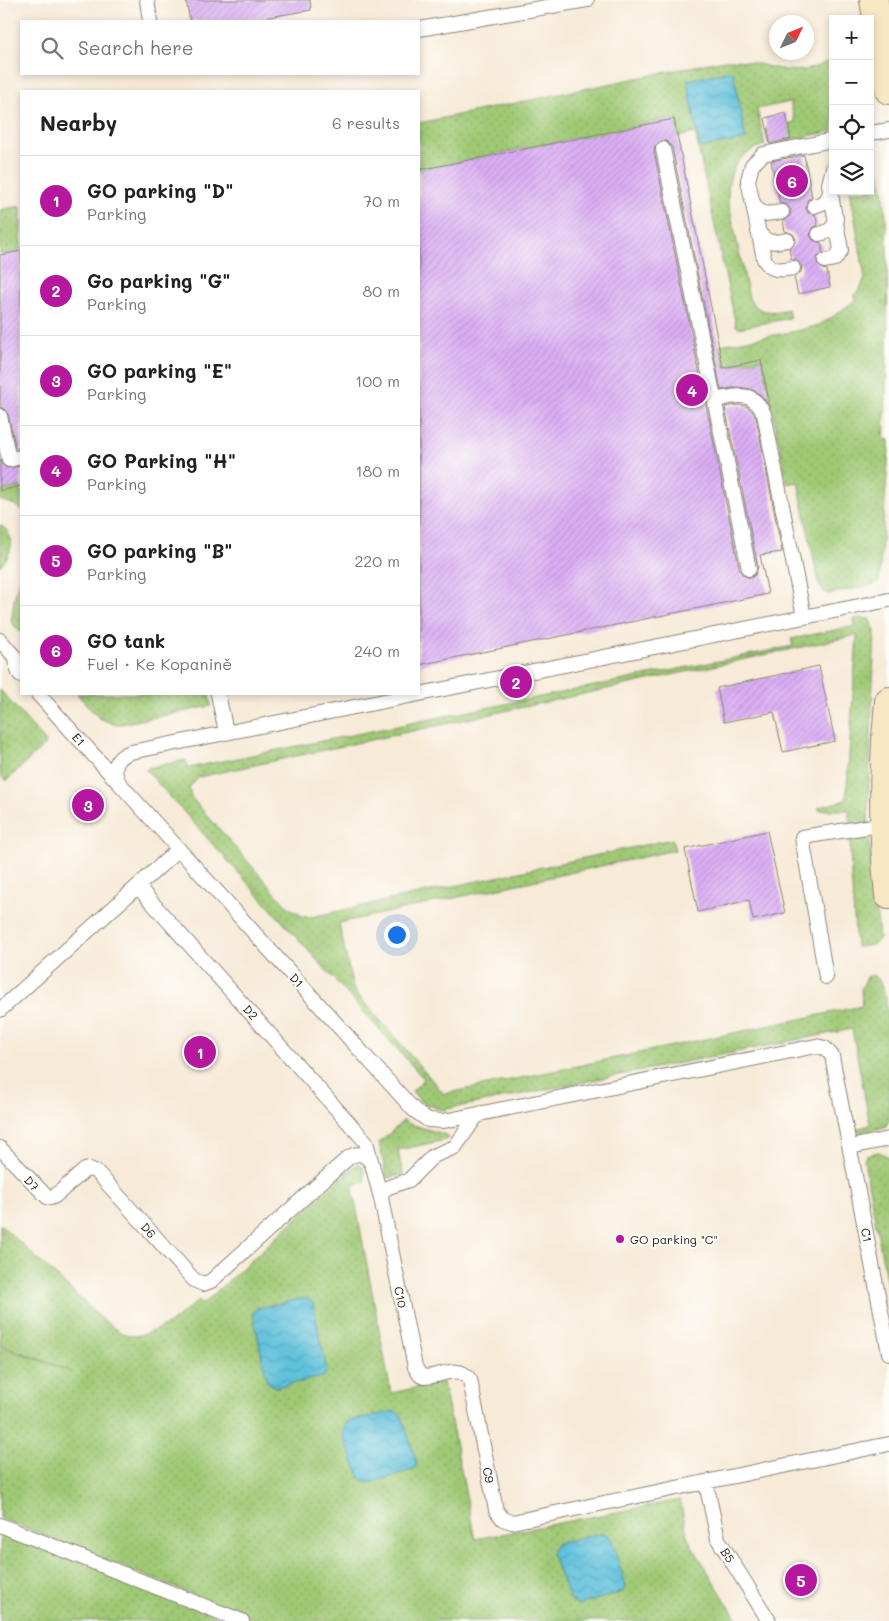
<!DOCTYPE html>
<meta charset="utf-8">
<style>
:root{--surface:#fff;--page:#f6f6f6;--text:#202124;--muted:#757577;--line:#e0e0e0;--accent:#b5179e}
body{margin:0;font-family:Mali,sans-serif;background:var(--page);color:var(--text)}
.controls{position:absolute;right:15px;top:15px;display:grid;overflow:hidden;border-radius:0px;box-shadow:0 2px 8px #0003}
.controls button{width:45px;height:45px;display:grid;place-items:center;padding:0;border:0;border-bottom:1px solid var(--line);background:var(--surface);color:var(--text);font:25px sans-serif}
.compass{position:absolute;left:769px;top:15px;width:45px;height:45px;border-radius:50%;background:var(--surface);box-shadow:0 2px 8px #0003;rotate:47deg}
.you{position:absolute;left:396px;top:934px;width:18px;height:18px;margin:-12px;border:4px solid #fff;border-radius:50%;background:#1a73e8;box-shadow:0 0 0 8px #1a73e833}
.badge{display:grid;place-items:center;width:32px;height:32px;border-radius:50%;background:var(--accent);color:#fff;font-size:16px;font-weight:700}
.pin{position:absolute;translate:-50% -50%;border:2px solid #fff;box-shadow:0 1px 5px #0006}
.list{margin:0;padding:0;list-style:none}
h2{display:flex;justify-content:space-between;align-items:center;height:65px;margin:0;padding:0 20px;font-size:21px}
h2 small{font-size:16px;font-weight:400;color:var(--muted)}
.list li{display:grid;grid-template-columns:32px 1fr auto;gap:15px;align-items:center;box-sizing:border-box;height:90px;padding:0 20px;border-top:1px solid var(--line)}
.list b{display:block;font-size:19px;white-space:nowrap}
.list p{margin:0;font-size:16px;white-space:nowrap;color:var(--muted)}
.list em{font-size:16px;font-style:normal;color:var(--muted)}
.icon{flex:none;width:28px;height:28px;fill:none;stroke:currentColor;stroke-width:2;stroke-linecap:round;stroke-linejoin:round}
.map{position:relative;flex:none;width:889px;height:1621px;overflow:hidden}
.search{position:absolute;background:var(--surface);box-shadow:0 2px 8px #0003;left:20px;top:20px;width:400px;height:55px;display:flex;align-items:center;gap:12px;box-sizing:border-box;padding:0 18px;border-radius:0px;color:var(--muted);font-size:19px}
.panel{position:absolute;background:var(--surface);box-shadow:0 2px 8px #0003;left:20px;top:90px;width:400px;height:605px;border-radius:0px}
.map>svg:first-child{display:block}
.grass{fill:url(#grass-dots);stroke:#5e7248}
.water{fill:url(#water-waves);stroke:#3d6e7c}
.building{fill:url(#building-hatch)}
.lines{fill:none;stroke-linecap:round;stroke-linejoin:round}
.lane-casing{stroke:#8a837a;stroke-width:16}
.secondary-casing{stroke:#8a837a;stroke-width:30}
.lane{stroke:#fff;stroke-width:14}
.secondary{stroke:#f7e8c3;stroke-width:28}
.poi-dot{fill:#b5179e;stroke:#fdfcf7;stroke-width:2}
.labels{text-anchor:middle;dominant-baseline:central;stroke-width:4;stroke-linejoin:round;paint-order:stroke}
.street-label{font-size:12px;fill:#1c1c1c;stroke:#fdfcf7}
.poi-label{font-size:12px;fill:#1c1c1c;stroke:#fdfcf7;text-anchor:start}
</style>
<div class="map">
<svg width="889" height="1621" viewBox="0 0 889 1621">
<defs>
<pattern id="grass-dots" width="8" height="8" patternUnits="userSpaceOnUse" patternTransform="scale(1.25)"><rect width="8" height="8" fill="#9fc975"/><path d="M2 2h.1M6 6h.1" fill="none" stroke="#88ac65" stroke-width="1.8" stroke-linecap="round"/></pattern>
<pattern id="water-waves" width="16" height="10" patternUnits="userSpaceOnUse" patternTransform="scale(1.25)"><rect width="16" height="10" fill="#5ec1dc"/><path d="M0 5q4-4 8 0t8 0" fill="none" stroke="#51a5bc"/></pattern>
<pattern id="building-hatch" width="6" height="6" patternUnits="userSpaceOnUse" patternTransform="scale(1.25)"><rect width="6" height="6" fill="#dbaef4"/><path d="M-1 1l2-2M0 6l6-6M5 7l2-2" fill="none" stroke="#bb95d1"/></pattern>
</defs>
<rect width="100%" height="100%" fill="#fdfcf7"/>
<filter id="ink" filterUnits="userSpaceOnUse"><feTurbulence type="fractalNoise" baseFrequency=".02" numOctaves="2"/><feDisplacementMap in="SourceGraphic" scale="10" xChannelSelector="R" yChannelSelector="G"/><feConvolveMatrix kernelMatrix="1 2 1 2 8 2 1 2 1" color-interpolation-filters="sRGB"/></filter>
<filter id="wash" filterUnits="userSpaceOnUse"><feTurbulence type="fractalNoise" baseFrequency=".0096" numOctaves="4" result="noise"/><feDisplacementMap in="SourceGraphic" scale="20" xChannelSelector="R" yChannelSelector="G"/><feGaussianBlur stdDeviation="1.12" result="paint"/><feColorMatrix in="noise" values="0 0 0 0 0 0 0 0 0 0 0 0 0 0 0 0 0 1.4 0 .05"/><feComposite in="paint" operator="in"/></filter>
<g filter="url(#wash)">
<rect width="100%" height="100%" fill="#f7ead7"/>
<path class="grass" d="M833 58V131L769 144 765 129 795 122 790 102 757 109 765 145C737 153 727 172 728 200L749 298C758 314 772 313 788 309L790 318 739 328 736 326 695 133 677 137 674 119 419 170V123L724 60C766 58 791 86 833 58Z
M870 153C884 173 884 197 886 220 889 293 887 366 884 439L889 440V448L879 581 873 585 829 594 824 592 819 585 798 482 787 484 762 359 724 367 720 345 796 331 817 326 831 318 857 299 854 295 860 289 865 278 850 191H870Z
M21 206V251L0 255V210Z
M21 486V510L13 504 0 500V491Z
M0 525C17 535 13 554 0 566Z
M21 578V633L11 622 15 593Z
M862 618 869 619 875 630 868 808 870 851 879 938C876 947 865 946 856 947L851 873 849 810H819V807L846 800 857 635 199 777 189 788 191 797 286 905 302 916 311 917 672 839 675 850 339 923 353 989 444 1094 862 1006 861 989 867 977 873 975 879 980 886 998 889 1035V1121L885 1127 858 1133 856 1132V1129L870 1125 852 1029 442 1110 421 1102 412 1091 424 1079 146 770 148 768 186 760 188 768 793 646 791 639 855 626 854 619Z
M0 690 47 743 6 781 0 775Z
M77 694H209L211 706 116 725 99 718Z
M404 1120 407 1123 446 1135 448 1138 445 1140 398 1150 403 1175 387 1178 379 1143Z
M879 1152 889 1157V1294L864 1161 866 1155Z
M359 1164 363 1167 365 1182 352 1185 391 1393 443 1382 475 1539 680 1500 688 1539 738 1621H259L0 1518V1346L72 1372 0 1344V1224L102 1319 121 1333 134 1336 145 1334 169 1324 199 1300 203 1304 354 1166Z
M0 1530 228 1621H0Z"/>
<path class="water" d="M733 71 746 139 700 148 687 80Z
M306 1298 313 1303 327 1371 323 1377 276 1387 267 1382 253 1314 257 1308Z
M395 1411 402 1416 417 1464 413 1470 369 1483 360 1478 342 1432 348 1421Z
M604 1533 611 1538 626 1586 622 1592 578 1605 570 1599 551 1553 557 1543Z"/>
<g id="blocks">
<path class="building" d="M186 0H310L311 10 245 21H190Z
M786 113 791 139 770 144 765 118Z
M674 119 723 368 761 360 770 407 761 395 751 389 737 387 721 390 672 147 666 141H661L655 146 654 151 740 571 743 575 750 578 755 575 758 567 725 407 738 405 746 406 752 411 756 417 782 552 760 555 768 594 419 665V170Z
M804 155 812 197 807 200 806 208 808 213 815 214 818 225 813 228 810 235 813 240 821 243 823 253 817 258V263L822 269 827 270 830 287 798 294 794 277 801 272 802 266 797 260 791 259 789 249 793 246 796 239 793 234 785 231 783 221 790 216 791 210 786 204 780 203 771 161Z
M21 251V448L16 449 8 414 6 410 0 407V255Z
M0 460 2 465 7 468 21 466V486L0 491Z
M819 666 835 741 783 752 774 712 724 722 717 688Z
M767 831 785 913 753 920 749 900 698 912 685 849Z"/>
</g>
</g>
<g filter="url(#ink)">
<use href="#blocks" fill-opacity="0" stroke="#8a837a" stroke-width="1"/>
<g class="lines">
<defs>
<path id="lane" d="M147 0 150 21
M419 29 587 0
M870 133 889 130
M663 149 749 569
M753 203 758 210 765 214 782 212
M814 206C824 203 829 201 830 190
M758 231C766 244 774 243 787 240
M819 234C829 232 834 229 836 218
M825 261 835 259 841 250 829 184 833 168
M793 268C780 270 771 272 764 259L748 180 752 165 763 154 833 140
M715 400C737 396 752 389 764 414L804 617
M0 416 9 460 21 457
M0 640 14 656 19 673 21 675
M38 694 118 782
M218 694 226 732
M419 694 131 752C115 757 111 770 120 784L414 1110 428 1120 444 1121 816 1046 825 1048 832 1056 889 1353
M419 694 889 600
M138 887 366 1142 381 1198 415 1367 420 1375 424 1377C440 1377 459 1363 470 1380L496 1510 503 1519 512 1522 889 1444
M826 977 802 837 886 824
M0 1010 179 849
M850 1147 889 1139
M0 1148 47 1197 50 1198 55 1196 85 1170 89 1169 97 1172 194 1280 203 1284 211 1281 348 1158C358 1151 365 1154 372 1164
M381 1198 382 1193 386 1188 409 1180 433 1156 455 1147 475 1118 482 1113
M706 1483 718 1539 769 1621
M0 1525 242 1621"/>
<path id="secondary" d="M874 0 889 90
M889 701C883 765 882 831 889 895"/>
</defs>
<use href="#lane" class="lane-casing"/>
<use href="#secondary" class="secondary-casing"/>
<use href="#lane" class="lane"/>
<use href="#secondary" class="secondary"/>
</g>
</g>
<circle class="poi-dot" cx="620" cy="1239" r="5"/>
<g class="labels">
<g class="street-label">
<text transform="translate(79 739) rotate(48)">E1</text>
<text transform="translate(297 980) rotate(48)">D1</text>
<text transform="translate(251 1012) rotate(48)">D2</text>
<text transform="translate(32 1183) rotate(48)">D7</text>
<text transform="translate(149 1230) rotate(48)">D6</text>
<text transform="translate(867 1235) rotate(79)">C1</text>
<text transform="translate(401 1297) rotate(79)">C10</text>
<text transform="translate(489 1475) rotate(79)">C9</text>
<text transform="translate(728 1555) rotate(58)">B5</text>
</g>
<g class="poi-label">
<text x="630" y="1239">GO parking "C"</text>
</g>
</g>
</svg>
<div class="controls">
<button>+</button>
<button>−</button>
<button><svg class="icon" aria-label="locate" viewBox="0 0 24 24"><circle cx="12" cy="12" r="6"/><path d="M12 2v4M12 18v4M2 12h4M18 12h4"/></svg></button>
<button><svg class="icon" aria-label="layers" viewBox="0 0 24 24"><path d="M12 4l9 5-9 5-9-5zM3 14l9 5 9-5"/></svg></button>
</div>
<svg class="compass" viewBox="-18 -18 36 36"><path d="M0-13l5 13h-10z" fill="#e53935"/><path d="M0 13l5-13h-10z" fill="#757577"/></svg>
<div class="you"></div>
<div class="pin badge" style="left:200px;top:1052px">1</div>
<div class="pin badge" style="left:516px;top:682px">2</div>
<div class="pin badge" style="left:88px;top:805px">3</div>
<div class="pin badge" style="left:692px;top:390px">4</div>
<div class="pin badge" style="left:801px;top:1580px">5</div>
<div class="pin badge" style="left:792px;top:181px">6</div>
<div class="search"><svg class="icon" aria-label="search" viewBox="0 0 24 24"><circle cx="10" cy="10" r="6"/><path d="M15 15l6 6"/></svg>Search here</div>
<section class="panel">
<h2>Nearby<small>6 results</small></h2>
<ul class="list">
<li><span class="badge">1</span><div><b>GO parking &quot;D&quot;</b><p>Parking</p></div><em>70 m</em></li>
<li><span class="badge">2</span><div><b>Go parking &quot;G&quot;</b><p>Parking</p></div><em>80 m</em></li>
<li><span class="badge">3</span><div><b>GO parking &quot;E&quot;</b><p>Parking</p></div><em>100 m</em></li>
<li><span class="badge">4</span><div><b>GO Parking &quot;H&quot;</b><p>Parking</p></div><em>180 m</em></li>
<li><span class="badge">5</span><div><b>GO parking &quot;B&quot;</b><p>Parking</p></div><em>220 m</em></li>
<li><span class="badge">6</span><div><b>GO tank</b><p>Fuel · Ke Kopanině</p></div><em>240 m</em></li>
</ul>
</section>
</div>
